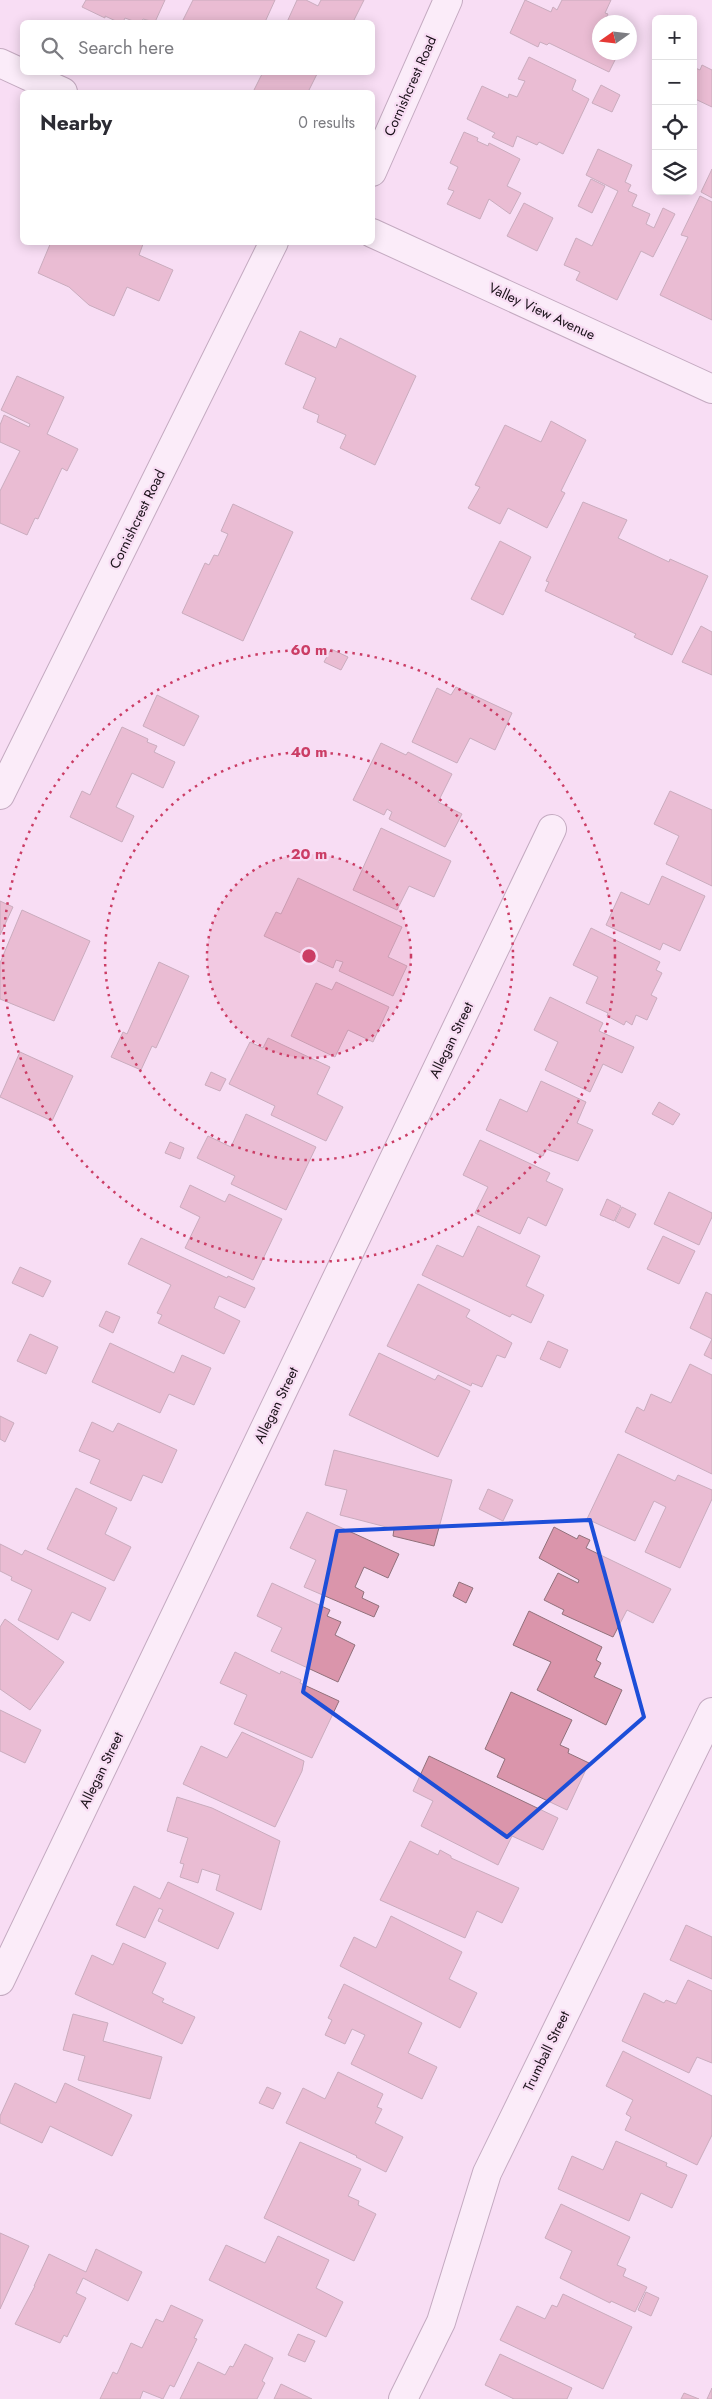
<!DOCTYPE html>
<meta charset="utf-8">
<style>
:root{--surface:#fff;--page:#f7f7f7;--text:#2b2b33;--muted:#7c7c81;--line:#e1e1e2}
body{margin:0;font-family:Jost,sans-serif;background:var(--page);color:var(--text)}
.controls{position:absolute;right:15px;top:15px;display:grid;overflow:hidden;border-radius:8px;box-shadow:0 2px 12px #0003}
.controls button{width:45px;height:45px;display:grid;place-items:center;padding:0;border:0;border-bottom:1px solid var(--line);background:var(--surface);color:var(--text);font:25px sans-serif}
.compass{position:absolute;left:592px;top:15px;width:45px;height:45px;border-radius:50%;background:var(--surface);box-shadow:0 2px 12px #0003;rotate:256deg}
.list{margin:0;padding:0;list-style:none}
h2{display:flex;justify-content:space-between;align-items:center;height:65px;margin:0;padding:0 20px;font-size:21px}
h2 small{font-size:16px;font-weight:400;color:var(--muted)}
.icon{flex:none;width:28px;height:28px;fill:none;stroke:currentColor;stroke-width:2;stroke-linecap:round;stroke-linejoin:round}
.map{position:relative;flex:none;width:712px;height:2399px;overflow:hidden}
.search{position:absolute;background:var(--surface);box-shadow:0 2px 12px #0003;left:20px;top:20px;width:355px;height:55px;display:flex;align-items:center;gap:12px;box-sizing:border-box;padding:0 18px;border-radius:8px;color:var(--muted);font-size:19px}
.panel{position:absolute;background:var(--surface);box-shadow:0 2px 12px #0003;left:20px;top:90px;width:355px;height:155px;border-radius:8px}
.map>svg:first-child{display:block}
.building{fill:#da95ab;stroke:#91717b}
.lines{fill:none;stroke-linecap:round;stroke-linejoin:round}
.minor-casing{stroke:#856d82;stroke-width:30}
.minor{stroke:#fff;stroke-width:28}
.marked{fill:none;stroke:#1d4ed8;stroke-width:4;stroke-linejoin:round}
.ring{fill:none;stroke:#cb3d65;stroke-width:2.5;stroke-dasharray:2.5 5}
.labels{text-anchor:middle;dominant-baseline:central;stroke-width:4.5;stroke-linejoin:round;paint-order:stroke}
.street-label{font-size:14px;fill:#191018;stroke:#f8ddf4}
.centre{fill:#cb3d65;stroke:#f8ddf4;stroke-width:2.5}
.ring-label{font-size:15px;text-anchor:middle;font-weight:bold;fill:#cb3d65;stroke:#f8ddf4;stroke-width:4.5;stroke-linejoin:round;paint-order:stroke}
</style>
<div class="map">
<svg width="712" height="2399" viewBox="0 0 712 2399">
<rect width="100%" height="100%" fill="#f8ddf4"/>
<path class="building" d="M86 0H165L155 22 143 19 141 22H136L125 18 123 22H118L105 16V18L82 7Z
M193 0H275L265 22H182Z
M297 0H306L318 6 321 0H364L353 22H287Z
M525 0 551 12 553 7 557 10 562 0H611L605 13 608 14 604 22H600V52H619L609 72 549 43 547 45 540 42 538 47 510 33Z
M529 57 576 80 572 90 589 99 563 154 539 142 537 145 517 136 513 147 492 137 495 133 467 119 482 86 508 98 509 94 517 97 525 81 518 79Z
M702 65 712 70V107L693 98V67L700 70Z
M263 72H318L308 92H253Z
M601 85 620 95 612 112 592 103Z
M464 132 478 138 477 141 488 146 489 143 520 159 507 186 521 193 510 214 489 199 480 219 447 204 454 191 448 189 458 167 450 163Z
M598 149 632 165 625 182 631 185 628 191 637 195 632 206 650 214 646 224 654 228 663 208 675 214 653 257 641 251 617 300 576 280 580 272 564 265 576 238 592 246 618 191 586 175Z
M712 169V198L701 192Z
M591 179 605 186 592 213 578 206Z
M700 196 712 202V320L660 295 688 237 681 235Z
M524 203 553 218 537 251 507 236Z
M51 242H139L143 244 139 255 173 270 159 301 127 287 114 316 89 305 69 287 38 273Z
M300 331 336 348 340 338 416 376 375 465 340 448 346 435 317 422 319 415 303 408 316 378 285 364Z
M17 376 64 397 47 434 78 449 67 471 62 468 38 519 35 518 27 535 0 523V491L20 451 0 442V425L4 415 29 427 30 424 1 410Z
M551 421 586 440 561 491 565 493 547 528 508 508 500 524 468 508 480 487 475 485 505 425 541 442Z
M583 502 627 520 618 538 669 562 670 559 708 576 672 655 634 637 636 634 545 591 549 582 546 581Z
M233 504 293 532 243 641 182 613 205 563 209 565 214 555 218 556 228 534 221 531Z
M500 541 531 557 503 615 471 599Z
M701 626 712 632V675L682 662Z
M331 649 348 657 341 670 324 662Z
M456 687 512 713 495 750 470 738 457 763 412 742 437 688 451 695Z
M157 695 199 716 184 746 143 726Z
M122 727 148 739 147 742 157 746 154 752 175 762 163 788 132 773 116 807 134 816 122 842 70 817 82 791 90 795Z
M381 743 406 755 408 752 452 774 438 802 462 814 445 847 389 819 392 812 387 809 384 815 353 800Z
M670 791 712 810V886L666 864 679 836 654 824Z
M381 828 451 861 434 897 409 886 397 910 353 890Z
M662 876 705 896 680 951 663 943 660 950 606 925 621 892 649 905Z
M298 878 402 927 388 957 407 966 393 996 339 971 343 962 336 960 333 968 264 936 276 912 281 914Z
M0 901 13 907 0 935Z
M22 910 90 941 54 1021 0 999V963Z
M591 928 660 962 656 970 662 973 651 995 657 998 647 1020 636 1015 632 1025 626 1021 624 1025 607 1016 608 1013 586 1003 598 977 573 965Z
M159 962 189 976 156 1048 152 1046 141 1070 111 1057 123 1032 127 1034Z
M336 982 389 1007 373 1042 348 1030 335 1057 291 1036 316 983 332 990Z
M550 997 603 1023 599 1031 634 1047 622 1073 603 1064 590 1092 545 1070 558 1042 534 1030Z
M268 1038 330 1067 317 1094 343 1107 326 1141 271 1115 275 1106 229 1084 250 1042 263 1048Z
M20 1052 73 1076 52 1121 0 1097Z
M211 1072 226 1079 220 1091 205 1085Z
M541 1081 586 1102 577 1123 593 1130 578 1161 546 1149 543 1156 486 1130 500 1099 527 1112Z
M659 1102 680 1114 673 1125 652 1114Z
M246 1114 316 1147 286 1210 231 1184 235 1176 197 1158 208 1136 231 1147Z
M480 1140 550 1173 546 1181 563 1189 546 1226 528 1217 520 1234 475 1213 488 1187 463 1175Z
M170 1142 184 1148 180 1159 165 1153Z
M190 1185 225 1202 229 1194 282 1219 253 1280 185 1248 200 1217 180 1207Z
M669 1192 712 1213V1217L699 1245 654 1224Z
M607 1199 621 1206 614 1221 600 1215Z
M622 1207 636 1214 629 1228 615 1221Z
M478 1226 540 1256 526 1286 544 1295 531 1323 512 1314 510 1317 422 1275 437 1245 463 1257Z
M663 1236 695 1251 679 1284 647 1269Z
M141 1238 227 1278 228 1276 255 1288 245 1308 219 1296 214 1308 240 1321 224 1354 158 1323 162 1315 157 1313 171 1285 128 1264Z
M20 1267 51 1281 43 1297 12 1283Z
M418 1284 470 1310 466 1317 512 1343 505 1358 497 1355 482 1387 472 1383 471 1386 387 1346Z
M706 1292 712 1295V1359L704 1355 712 1339 690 1328Z
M106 1311 120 1317 113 1333 99 1326Z
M30 1334 58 1347 46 1374 17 1361Z
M548 1341 568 1350 560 1368 540 1359Z
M110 1343 174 1373 182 1355 211 1368 194 1405 169 1394 160 1413 92 1382Z
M379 1353 435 1380 438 1375 470 1391 438 1457 349 1415Z
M690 1364 712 1375V1474L625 1432 637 1407 644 1411 651 1394 671 1403Z
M0 1416 14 1423 5 1442 0 1439Z
M92 1422 113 1432 118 1423 177 1450 162 1483 143 1475 131 1501 90 1483 100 1460 79 1451Z
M334 1450 452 1480 434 1546 393 1536 394 1529 340 1515 347 1490 325 1485Z
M618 1454 675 1481 678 1475 712 1490V1499L680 1568 645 1552 666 1507 654 1501 635 1541 587 1519Z
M76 1488 117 1508 105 1534 131 1547 114 1581 47 1549Z
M488 1489 513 1500 503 1521 479 1509Z
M307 1512 399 1554 388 1578 364 1567 355 1587 364 1592 362 1598 379 1606 374 1617 304 1587 316 1560 290 1548Z
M554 1527 577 1539 579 1535 590 1540 586 1548 671 1589 653 1623 627 1610 613 1637 562 1614 564 1610 544 1600 558 1573 578 1583 579 1580 539 1558Z
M0 1544 22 1555 25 1550 106 1588 90 1621 72 1612 58 1640 18 1620 32 1590 11 1580 12 1577 0 1571Z
M459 1582 473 1588 466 1603 453 1596Z
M272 1583 330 1610 327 1616 341 1622 335 1635 355 1645 338 1682 271 1651 282 1628 257 1616Z
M529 1611 602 1647 596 1660 601 1663 594 1677 622 1690 606 1725 537 1690 551 1662 513 1645Z
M5 1619 64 1662 30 1710 0 1689V1627Z
M235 1652 280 1674 281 1671 301 1680 300 1683 339 1701 312 1758 234 1724 247 1695 220 1683Z
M511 1692 572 1720 560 1745 569 1749 568 1753 589 1763 567 1810 497 1777 505 1759 485 1749Z
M0 1710 41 1730 25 1763 0 1751Z
M242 1732 304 1761 302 1771 275 1827 183 1784 201 1746 227 1758Z
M429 1756 558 1818 543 1850 512 1836 498 1865 421 1826 433 1801 413 1791Z
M177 1797 212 1808 280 1841 261 1910 216 1890 220 1875 202 1869 198 1883 180 1877 184 1864 180 1863 188 1838 167 1831Z
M410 1841 438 1855 440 1850 451 1856V1858L519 1888 502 1923 477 1911 465 1938 380 1900Z
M168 1882 234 1913 218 1949 158 1921 163 1910 159 1908 145 1938 116 1925 134 1886 160 1899Z
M391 1916 462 1952 449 1979 477 1993 460 2028 340 1966 354 1937 376 1948Z
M686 1925 712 1937V1979L670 1960Z
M123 1943 166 1963 152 1993 164 1999 162 2002 195 2017 182 2044 75 1994 92 1955 113 1965Z
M688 1980 712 1991V2063L697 2057 689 2073 622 2041 644 1993 664 2003 666 2000 676 2004Z
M344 1984 422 2023 408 2053 437 2067 422 2099 351 2064 365 2035 352 2029 345 2044 325 2035 332 2020 328 2018Z
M73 2014 108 2023 103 2041 162 2057 150 2099 78 2080 85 2056 63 2050Z
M623 2051 712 2096V2135L697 2165 625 2130 631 2117 626 2114 633 2100 606 2086Z
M338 2072 383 2094 377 2107 382 2109 375 2123 403 2137 386 2172 356 2157 357 2156 286 2123 303 2088 325 2099Z
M15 2083 56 2103 65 2083 132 2115 112 2156 50 2126 42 2143 0 2123V2116Z
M267 2087 281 2093 273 2109 259 2103Z
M616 2141 667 2163 666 2166 687 2175 672 2208 641 2193 629 2221 558 2189 572 2156 603 2170Z
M300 2142 361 2169 348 2196 359 2201 358 2205 376 2214 354 2261 264 2218Z
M561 2204 630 2237 617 2265 626 2269 623 2276 647 2287 635 2312 611 2301 610 2303 560 2278 572 2251 545 2238Z
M0 2233 29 2246 0 2309Z
M278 2236 329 2260 316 2288 343 2302 326 2337 209 2280 226 2245 265 2263Z
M96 2249 142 2272 128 2301 83 2278 76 2293 86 2298 67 2337 64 2335 60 2343 15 2324 35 2286H34L49 2254 86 2272Z
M646 2292 659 2298 651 2316 638 2310Z
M563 2294 632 2327 603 2389 500 2340 517 2306 545 2319 552 2305 557 2307Z
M171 2305 203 2320 194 2338 197 2339 174 2387 170 2385 163 2399 143 2391 140 2399H100L113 2372 117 2374 131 2343 142 2348 156 2319 163 2322Z
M298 2334 315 2341 305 2362 288 2355Z
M245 2344 273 2358 262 2381 265 2383 257 2399H180L198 2362 225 2375 230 2366 233 2367Z
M500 2354 572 2388 567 2399H514L485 2385Z
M281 2384 312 2399H274Z
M712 2388V2399H707Z
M684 2393 699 2399H681Z"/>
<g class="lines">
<defs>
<path id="minor" d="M0 63 63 92
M372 172 448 0
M372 233 712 389
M0 795 274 242
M0 1981 552 829
M403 2399 441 2322 487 2173 712 1712"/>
</defs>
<use href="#minor" class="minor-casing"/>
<use href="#minor" class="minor"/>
</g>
<path d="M0 0H712V2399H0ZM590 1520 644 1717 507 1837 303 1692 337 1531Z" fill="#f8ddf4" fill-opacity=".55" fill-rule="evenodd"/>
<path class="marked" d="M590 1520 644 1717 507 1837 303 1692 337 1531Z"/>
<circle cx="309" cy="956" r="102" fill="#cb3d65" fill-opacity=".12"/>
<g class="ring">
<circle cx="309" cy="956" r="102"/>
<circle cx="309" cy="956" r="204"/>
<circle cx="309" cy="956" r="306"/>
</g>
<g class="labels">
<g class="street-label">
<text transform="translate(410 86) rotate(-66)">Cornishcrest Road</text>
<text transform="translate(542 311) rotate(25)">Valley View Avenue</text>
<text transform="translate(137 519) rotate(-64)">Cornishcrest Road</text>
<text transform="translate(451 1040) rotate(-64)">Allegan Street</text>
<text transform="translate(276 1405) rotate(-64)">Allegan Street</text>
<text transform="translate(101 1770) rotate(-64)">Allegan Street</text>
<text transform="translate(546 2051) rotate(-64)">Trumball Street</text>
</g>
</g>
<circle cx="309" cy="956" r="8" class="centre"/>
<g class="ring-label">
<text x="309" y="655">60 m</text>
<text x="309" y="757">40 m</text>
<text x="309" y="859">20 m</text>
</g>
</svg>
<div class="controls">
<button>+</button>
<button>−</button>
<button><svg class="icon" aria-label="locate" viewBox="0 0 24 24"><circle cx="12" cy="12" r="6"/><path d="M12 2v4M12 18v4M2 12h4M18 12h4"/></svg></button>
<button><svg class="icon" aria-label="layers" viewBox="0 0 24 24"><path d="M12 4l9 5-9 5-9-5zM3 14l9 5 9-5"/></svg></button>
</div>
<svg class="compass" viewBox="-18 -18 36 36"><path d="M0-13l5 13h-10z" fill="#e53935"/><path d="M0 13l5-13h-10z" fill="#7c7c81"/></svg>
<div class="search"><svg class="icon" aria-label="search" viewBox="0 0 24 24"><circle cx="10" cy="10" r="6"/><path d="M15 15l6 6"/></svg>Search here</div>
<section class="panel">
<h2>Nearby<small>0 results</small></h2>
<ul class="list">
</ul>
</section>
</div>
